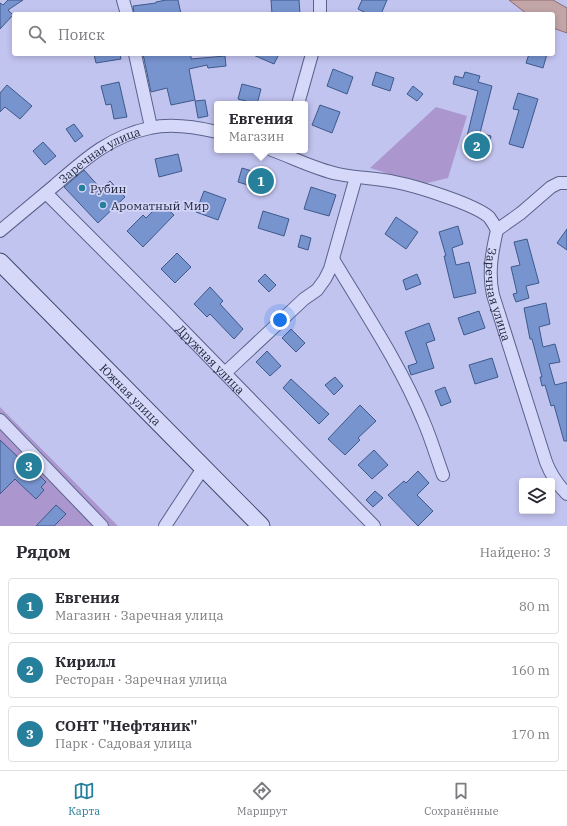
<!DOCTYPE html>
<html lang="ru">
<meta charset="utf-8">
<style>
:root{--surface:#fff;--page:#f7f7f7;--text:#2b2b33;--muted:#7c7c81;--line:#e1e1e2;--accent:#267f9b}
body{margin:0;font-family:"IBM Plex Serif",serif;background:var(--page);color:var(--text)}
.controls{position:absolute;right:12px;bottom:12px;display:grid;overflow:hidden;border-radius:4px;box-shadow:0 2px 6px #0003}
.controls button{width:36px;height:36px;display:grid;place-items:center;padding:0;border:0;border-bottom:1px solid var(--line);background:var(--surface);color:var(--text);font:20px sans-serif}
.you{position:absolute;left:280px;top:320px;width:14px;height:14px;margin:-10px;border:3px solid #fff;border-radius:50%;background:#1a73e8;box-shadow:0 0 0 6px #1a73e833}
.badge{display:grid;place-items:center;width:26px;height:26px;border-radius:50%;background:var(--accent);color:#fff;font-size:13px;font-weight:700}
.pin{position:absolute;translate:-50% -50%;border:2px solid #fff;box-shadow:0 1px 4px #0006}
.popup{position:absolute;left:214px;top:101px;width:94px;height:52px;box-sizing:border-box;display:grid;place-content:center;border-radius:4px;background:var(--surface);filter:drop-shadow(0 1px 3px #0005);font-size:13px;white-space:nowrap;color:var(--muted)}
.popup b{font-size:15px;color:var(--text)}
.popup::after{content:'';position:absolute;left:50%;top:100%;margin-left:-8px;border:8px solid transparent;border-top-color:var(--surface)}
.list{margin:0;padding:0;list-style:none}
h2{display:flex;justify-content:space-between;align-items:center;height:52px;margin:0;padding:0 16px;font-size:17px}
h2 small{font-size:13px;font-weight:400;color:var(--muted)}
.list li{display:grid;grid-template-columns:26px 1fr auto;gap:12px;align-items:center;box-sizing:border-box;height:56px;margin:0 8px 8px;padding:0 8px;border:1px solid var(--line);border-radius:4px}
.list b{display:block;font-size:15px;white-space:nowrap}
.list p{margin:0;font-size:13px;white-space:nowrap;color:var(--muted)}
.list em{font-size:13px;font-style:normal;color:var(--muted)}
.icon{flex:none;width:22px;height:22px;fill:none;stroke:currentColor;stroke-width:2;stroke-linecap:round;stroke-linejoin:round}
.map{position:relative;flex:none;width:567px;height:526px;overflow:hidden}
.search{position:absolute;background:var(--surface);box-shadow:0 2px 6px #0003;left:12px;right:12px;top:12px;height:44px;display:flex;align-items:center;gap:10px;box-sizing:border-box;padding:0 14px;border-radius:4px;color:var(--muted);font-size:15px}
.sheet{height:244px;background:var(--surface)}
nav{display:flex;justify-content:space-around;align-items:center;box-sizing:border-box;height:56px;border-top:1px solid var(--line);background:var(--surface);font-size:11px;color:var(--muted)}
nav a{display:grid;justify-items:center;gap:2px}
nav .on{color:var(--accent)}
.map>svg:first-child{display:block}
.green{fill:#ab96ce}
.water{fill:#c2a5a6;stroke:#916b6b}
.building{fill:#7794cf;stroke:#3e598a}
.lines{fill:none;stroke-linecap:round;stroke-linejoin:round}
.street-casing{stroke:#59638a;stroke-width:14}
.secondary-casing{stroke:#3c486c;stroke-width:19}
.street{stroke:#d6d8fa;stroke-width:12}
.secondary{stroke:#d6d8fa;stroke-width:17}
.poi-dot{fill:#267f9b;stroke:#d2d4f7;stroke-width:1.5}
.labels{text-anchor:middle;dominant-baseline:central;stroke-width:3.5;stroke-linejoin:round;paint-order:stroke}
.street-label{font-size:12px;fill:#1d2539;stroke:#d2d4f7}
.poi-label{font-size:12px;fill:#1d2539;stroke:#d2d4f7;text-anchor:start}
</style>
<div class="map">
<svg width="567" height="526" viewBox="0 0 567 526">
<rect width="100%" height="100%" fill="#c2c4f0"/>
<path class="green" d="M436 107 467 116 448 178 423 184 370 168Z
M0 407 118 526H0Z"/>
<path class="water" d="M509 0H553L567 8V33L553 28V14H527Z"/>
<path class="building" d="M8 0H23L8 10 13 15 0 29V3L3 5Z
M166 0H178L181 14H134L133 6 156 3V2Z
M271 0H299L300 14H272Z
M362 0H387L381 14H368L358 9Z
M94 54H120L121 59 96 63Z
M143 54H191V59L225 56 226 66 208 68 207 65 189 69 195 100 171 105 167 88 151 92Z
M251 54H279L274 64Z
M529 54H547L543 68 526 63Z
M333 69 353 77 347 94 327 86Z
M376 72 394 78 390 91 372 85Z
M465 72 480 76 478 82 492 86 480 133 491 136 486 155 464 149 478 91 453 84 455 76 463 78Z
M119 82 127 117 114 119 111 104 106 105 101 86Z
M242 84 261 89 257 104 238 99Z
M7 85 32 106 20 119 5 107 0 112V93Z
M413 86 423 94 417 101 407 94Z
M518 93 538 99 523 148 509 144 519 110 513 109Z
M205 100 208 116 198 118 195 101Z
M320 105 340 112 332 133 312 125Z
M74 124 83 136 75 142 66 129Z
M43 142 56 156 45 165 33 151Z
M178 154 182 171 159 177 155 159Z
M242 168 268 176 264 190 238 182Z
M84 170 101 189 110 181 125 197 98 223 64 187Z
M311 187 336 195 329 216 304 209Z
M204 191 226 199 218 220 196 212Z
M161 203 174 215 143 247 127 231 143 215 146 218Z
M263 211 289 219 284 236 258 228Z
M396 217 418 232 406 249 385 234Z
M458 226 463 244 452 248 456 265 469 262 476 293 454 298 444 256H446L439 232Z
M567 229V250L557 243Z
M301 235 311 238 308 250 298 247Z
M527 239 539 283 526 286 529 298 516 302 513 294 517 293 511 267 520 265 514 242Z
M177 253 191 267 175 283 161 269Z
M265 274 276 285 269 292 258 281Z
M417 274 421 284 406 290 403 280Z
M210 287 223 301 220 304 243 329 234 339 210 314 207 317 194 304Z
M546 303 550 324 539 327 543 347 555 344 560 362 549 364 555 385 567 382V441H564L554 405 551 406 545 385 542 386 540 377H542L532 339H530L524 308Z
M479 311 485 328 464 335 458 318Z
M429 323 435 340 426 343 434 368 411 375 408 366 417 363 405 332Z
M291 329 305 343 296 352 282 338Z
M267 351 281 366 270 376 256 362Z
M492 358 498 377 475 384 469 365Z
M335 377 343 386 334 395 325 385Z
M291 379 329 414 319 424 283 388Z
M445 387 451 402 441 406 435 391Z
M360 405 376 421 358 438 360 440 345 455 328 439Z
M0 440 23 462 19 465 33 479 38 474 46 482 41 487 44 490 36 499 15 479 0 494Z
M374 450 388 465 372 479 358 465Z
M418 471 429 483 417 495 433 511 418 526 388 495 404 481 406 483Z
M375 491 383 498 373 507 366 500Z
M56 505 66 514 54 526H36Z"/>
<g class="lines">
<defs>
<g id="street">
<path d="M123 0 127 14"/>
<path d="M320 14V0"/>
<path d="M135 54 151 127"/>
<path d="M298 104 312 54"/>
<path id="s1" d="M272 150C294 158 315 169 338 174 357 178 376 178 395 182 416 186 474 204 489 217 492 221 495 226 497 230 492 252 488 273 493 295L546 462C551 475 557 484 567 494"/>
<path id="s2" d="M46 193 168 315 374 526"/>
<path d="M497 230 521 213 551 187 559 183H567"/>
<path id="s3" d="M0 231C18 216 36 201 54 186 84 160 110 136 150 128 171 123 196 127 217 132"/>
<path d="M333 259C364 311 400 364 423 420 431 438 436 456 443 475"/>
<path d="M225 373 304 299 317 290 325 279 330 269 356 177"/>
<path d="M0 420 102 526"/>
<path d="M165 526 203 468"/>
</g>
<g id="secondary">
<path id="s4" d="M0 262 261 526"/>
</g>
</defs>
<use href="#street" class="street-casing"/>
<use href="#secondary" class="secondary-casing"/>
<use href="#street" class="street"/>
<use href="#secondary" class="secondary"/>
</g>
<g class="poi-dot">
<circle cx="82" cy="188" r="4"/>
<circle cx="103" cy="205" r="4"/>
</g>
<g class="labels">
<g class="street-label">
<text stroke="none"><textPath href="#s3" startOffset="126">Заречная улица</textPath></text>
<text stroke="none"><textPath href="#s1" startOffset="310">Заречная улица</textPath></text>
<text stroke="none"><textPath href="#s2" startOffset="234">Дружная улица</textPath></text>
<text stroke="none"><textPath href="#s4" startOffset="186">Южная улица</textPath></text>
</g>
<g class="poi-label">
<text x="90" y="188">Рубин</text>
<text x="111" y="205">Ароматный Мир</text>
</g>
</g>
</svg>
<div class="controls">
<button><svg class="icon" aria-label="layers" viewBox="0 0 24 24"><path d="M12 4l9 5-9 5-9-5zM3 14l9 5 9-5"/></svg></button>
</div>
<div class="you"></div>
<div class="pin badge" style="left:261px;top:181px">1</div>
<div class="popup"><b>Евгения</b>Магазин</div>
<div class="pin badge" style="left:477px;top:146px">2</div>
<div class="pin badge" style="left:29px;top:466px">3</div>
<div class="search"><svg class="icon" aria-label="search" viewBox="0 0 24 24"><circle cx="10" cy="10" r="6"/><path d="M15 15l6 6"/></svg>Поиск</div>
</div>
<section class="sheet">
<h2>Рядом<small>Найдено: 3</small></h2>
<ul class="list">
<li><span class="badge">1</span><div><b>Евгения</b><p>Магазин · Заречная улица</p></div><em>80 m</em></li>
<li><span class="badge">2</span><div><b>Кирилл</b><p>Ресторан · Заречная улица</p></div><em>160 m</em></li>
<li><span class="badge">3</span><div><b>СОНТ &quot;Нефтяник&quot;</b><p>Парк · Садовая улица</p></div><em>170 m</em></li>
</ul>
</section>
<nav>
<a class="on"><svg class="icon" aria-label="map" viewBox="0 0 24 24"><path d="M3 6l6-2 6 2 6-2v14l-6 2-6-2-6 2zM9 4v14M15 6v14"/></svg>Карта</a>
<a><svg class="icon" aria-label="directions" viewBox="0 0 24 24"><path d="M12 3l9 9-9 9-9-9zM9 14v-3h6M13 9l2 2-2 2"/></svg>Маршрут</a>
<a><svg class="icon" aria-label="saved" viewBox="0 0 24 24"><path d="M7 4h10v16l-5-4-5 4z"/></svg>Сохранённые</a>
</nav>
